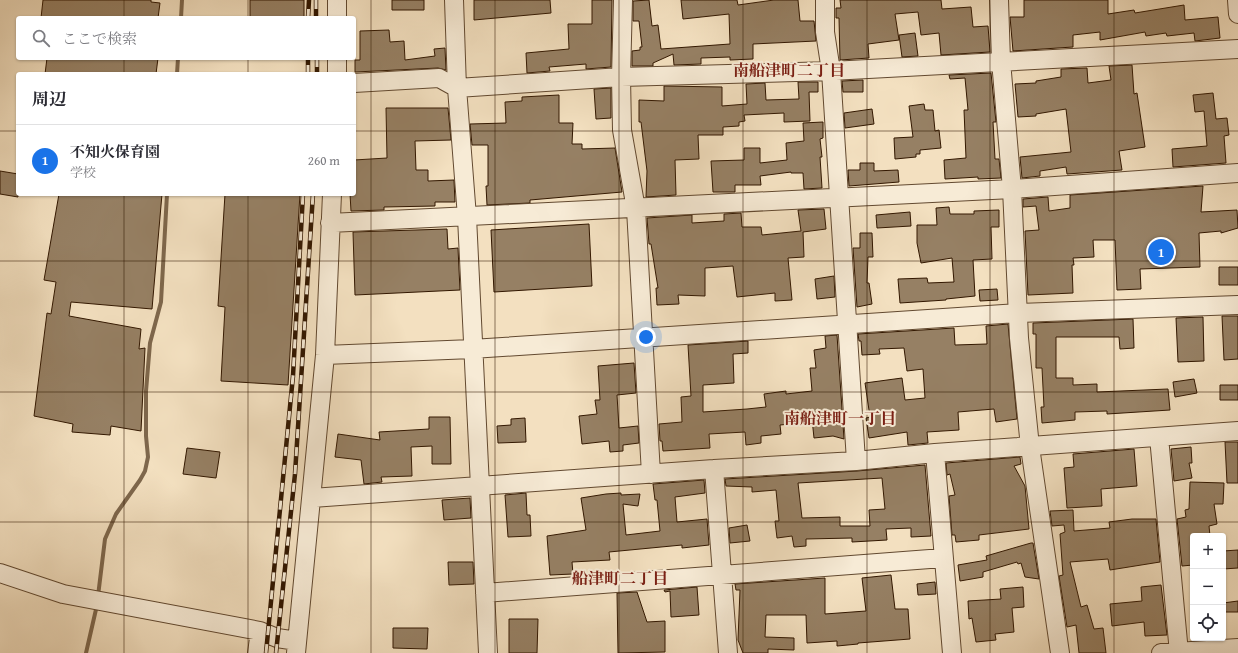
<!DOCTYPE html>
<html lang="ja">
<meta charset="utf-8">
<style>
:root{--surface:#fff;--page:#f7f7f7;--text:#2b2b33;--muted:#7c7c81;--line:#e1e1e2;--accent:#1a73e8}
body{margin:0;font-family:"Gentium Book Plus","Noto Serif JP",serif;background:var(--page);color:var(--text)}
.controls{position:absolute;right:12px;bottom:12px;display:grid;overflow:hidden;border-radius:4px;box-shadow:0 1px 3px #0004}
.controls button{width:36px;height:36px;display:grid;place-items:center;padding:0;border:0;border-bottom:1px solid var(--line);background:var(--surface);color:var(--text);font:20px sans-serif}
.you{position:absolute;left:646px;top:337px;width:14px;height:14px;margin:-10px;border:3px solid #fff;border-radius:50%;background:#1a73e8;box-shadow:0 0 0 6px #1a73e833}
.badge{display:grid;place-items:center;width:26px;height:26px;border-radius:50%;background:var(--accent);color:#fff;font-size:13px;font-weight:700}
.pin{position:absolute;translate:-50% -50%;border:2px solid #fff;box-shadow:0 1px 4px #0006}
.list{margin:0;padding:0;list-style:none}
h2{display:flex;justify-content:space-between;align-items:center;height:52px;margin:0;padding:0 16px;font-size:17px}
h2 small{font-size:13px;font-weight:400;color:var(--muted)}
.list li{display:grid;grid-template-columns:26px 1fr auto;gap:12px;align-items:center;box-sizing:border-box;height:72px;padding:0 16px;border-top:1px solid var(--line)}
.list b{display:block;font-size:15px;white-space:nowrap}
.list p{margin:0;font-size:13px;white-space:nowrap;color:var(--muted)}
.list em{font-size:13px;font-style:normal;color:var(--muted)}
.icon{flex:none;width:22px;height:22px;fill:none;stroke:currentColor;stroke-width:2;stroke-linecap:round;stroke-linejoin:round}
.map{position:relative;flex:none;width:1238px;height:653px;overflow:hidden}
.search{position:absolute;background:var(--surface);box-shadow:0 1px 3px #0004;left:16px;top:16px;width:340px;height:44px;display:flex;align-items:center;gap:10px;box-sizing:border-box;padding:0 14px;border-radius:4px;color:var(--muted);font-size:15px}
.panel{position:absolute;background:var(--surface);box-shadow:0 1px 3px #0004;left:16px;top:72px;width:340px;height:124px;border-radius:4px}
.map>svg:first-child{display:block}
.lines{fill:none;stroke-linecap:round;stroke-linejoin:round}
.stream{stroke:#7e674c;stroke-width:4}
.building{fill:#968064;stroke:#321700;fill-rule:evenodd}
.minor-casing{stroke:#624930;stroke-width:20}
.minor{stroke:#f7ebd6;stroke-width:18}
.rail-casing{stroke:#321700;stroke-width:4.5}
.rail{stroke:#f7ebd6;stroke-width:3;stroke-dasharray:9;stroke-linecap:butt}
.grid{fill:none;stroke:#321700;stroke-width:1;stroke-opacity:0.55}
.labels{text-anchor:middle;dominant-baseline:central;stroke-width:4;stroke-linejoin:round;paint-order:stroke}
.neighbourhood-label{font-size:16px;font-weight:bold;fill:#7a1f14;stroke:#f7ebd6}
</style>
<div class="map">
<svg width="1238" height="653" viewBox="0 0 1238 653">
<rect width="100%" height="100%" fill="#f3e0c0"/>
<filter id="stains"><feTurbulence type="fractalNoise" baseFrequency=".005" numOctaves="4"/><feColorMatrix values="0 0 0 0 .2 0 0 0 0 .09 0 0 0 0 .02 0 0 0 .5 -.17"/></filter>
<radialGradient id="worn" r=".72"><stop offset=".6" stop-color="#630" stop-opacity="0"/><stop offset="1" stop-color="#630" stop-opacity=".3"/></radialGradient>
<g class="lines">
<path class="stream" d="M181 18 182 0
M177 74 178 58
M98 596 105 539 116 514 140 480 145 471 148 457 146 436V391L150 343 161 302 167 194
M86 653 97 605"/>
</g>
<path class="building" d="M43 0H151V2L160 3 158 18H41Z
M250 0H304V18H250Z
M392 0H424V10H392Z
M474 0H550L551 13 474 20Z
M592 0H612L611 67 586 69V64L549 67 550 71 527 73 526 53 569 49 568 24H592Z
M649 0 652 26 658 25 661 49 730 44 729 14 683 19 681 0H737L738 5 774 0H798L800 21H814L816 41 753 44V59L730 60V57L701 58V64L674 65 673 54 653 63V66H632V51L640 50V47H642L639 21H633V1Z
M840 0H941L942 9 971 7 973 27 988 26 990 52 941 55 939 33 921 35 918 12 895 14 899 40 868 44 869 58 840 60 839 18H836V8H841Z
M1024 0H1108V14L1134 10 1135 13 1184 5 1185 20 1218 17 1220 38 1195 41 1194 33 1167 36 1166 33 1146 36 1145 32 1100 40V32L1073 35V47L1013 51 1010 17H1024Z
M389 30 390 42 404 41 405 60 435 56 434 49 445 48 446 70 438 68 355 72V60H360V31Z
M915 33 918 56 902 57 899 35Z
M47 58H158L156 74H45Z
M1132 65 1134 94 1137 93 1145 147 1119 151 1122 170 1067 174 1066 167 1040 171V176L1022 178 1020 157 1071 152 1066 109 1036 114V116L1018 117 1015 84 1036 83V81L1061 77V69L1087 68 1088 83 1111 80 1109 66Z
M991 73 996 122H993L995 159H999L1001 178 978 179V177L945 179 944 160 966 158 964 110H968L965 78 950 79 949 75Z
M863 80V92H843L842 81Z
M798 82H818V92H809L810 121 784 122V113L744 115 745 121 739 122V126L723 127V135H698L699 159 675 160 676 195 646 197 647 171 641 122H639V100L664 101V86L722 87V106L747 104 746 84 765 83 766 100 799 99Z
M611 88V118L596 119 594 89Z
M1213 93 1216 119 1227 118 1229 135 1224 136 1226 163 1173 167 1172 149 1207 146 1204 111 1195 112 1193 95Z
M559 95V123H573L572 144H582V149L615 148 622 192 530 200V203L487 205 486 186H488V145H472L470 124 506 123 505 102 522 101V97Z
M924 104 925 110H933L935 131 939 130 941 148 920 150V154H916V157L895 159 894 138 913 137 909 106Z
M386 108H448L451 140 415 141 416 170H428V181L454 180 455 202H435V206L384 207V210L351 211 350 194H354V160L387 158Z
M872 109 874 124 845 128 844 113Z
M823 122V138L820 139 822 157H820L822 188 804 189 803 173H791V172L760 176 761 185H735V192H713L711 161 744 160V148H760V163L787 160 786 143 804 141 803 123Z
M860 163H874V171L898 170 899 182 849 186 848 170H860Z
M0 171 18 174V197L0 194Z
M1203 186 1201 212 1237 210 1238 228 1221 233V231L1199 233 1200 267 1140 269 1141 289 1117 290 1115 240H1093L1094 257 1073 258 1074 265H1072L1073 293 1028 295 1025 231 1039 230 1036 206 1023 207V199L1048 197 1049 211 1070 208V195Z
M59 194H162L152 309 71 302 69 316 141 329 139 349 145 348 141 431 111 426 110 435 72 432 73 424 34 416 47 313 51 314 56 282 44 280Z
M225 194H300L288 385 221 381 225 307 218 306Z
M949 207 950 214H974V211L999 210V227H991L992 259 973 260 975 296 946 299V300L900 303 898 279 927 278 928 283 954 282 952 258 921 263 917 243V225H937L936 208Z
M824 209 826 229 803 232 804 257 788 258 792 300 775 301V293L737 297 733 266 705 268V296L678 295 679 304 657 305 656 288H658L651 244H649L647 218 692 215V223L724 221V214L741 213 742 227H761L762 235 801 231 798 210Z
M910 212 911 226 877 228 876 215Z
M589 224 592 286 494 292 491 230Z
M447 229 448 249 458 248 460 290 355 295 353 232Z
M860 233H872L873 257H868L867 283H869L872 304 857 307 853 248H860Z
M1219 267H1238V285H1219Z
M834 276 835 297 817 299 815 279Z
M997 289 998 300 980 301 979 290Z
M1222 316H1238V359L1224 360Z
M1203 317 1204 361 1178 362 1176 318Z
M1133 319 1134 348 1120 349 1119 337H1056V378H1073V385L1097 384V392L1168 389 1170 410 1107 414V411L1075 412V420L1042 423 1041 407H1044L1042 368H1036V334H1033V323Z
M1008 324 1017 419 996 422 994 409 958 412 959 430 927 432 928 443 908 445 907 432 869 438 866 418 870 417 865 383 902 378 905 400 925 398 923 369 907 371 904 348 879 349 880 354 862 355 861 341H859L858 334 954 328 955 345 987 344 986 326Z
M837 335 844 439 833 436 814 438 812 419 789 420 790 424 780 425 781 434 761 436V443L746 445 745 432 709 434 710 448 663 451 662 441H660L659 424 682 422 681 397 691 396 688 345 748 341V353L733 354 734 383 703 385V412L747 409 766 407 764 394 786 391V394L812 391 810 368H816L814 350 826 348 825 336Z
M634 363 636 393 617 395 619 428 638 426 639 443 623 445V451L610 452 609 441 582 444 579 416 597 414 595 400H600L598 366Z
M1194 379 1197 393 1175 397 1173 382Z
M1220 385H1238V400H1220Z
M429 417H450L451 464H432V446L411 447 412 476 381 477 382 482 364 484 361 460 335 457 338 434 380 440 379 432 429 429Z
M525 418 526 442 498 443 497 426 511 425V419Z
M1225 442H1238V483H1227Z
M1191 447 1192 463H1189L1192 478 1174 481 1171 449Z
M187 448 220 452 216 478 183 474Z
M1134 449 1137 486 1101 489 1102 506 1067 508 1064 468 1074 467 1073 454Z
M1020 457 1021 464 1014 466 1025 486 1029 529 979 535V540L956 542 955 535H952L949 496 955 495 950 474 947 475 946 463Z
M925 465 931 536 911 537V528L886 529 887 540 852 542V538L806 539V546L794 547 792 536 777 538 775 521H779L776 490 752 492V487L726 486 725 479 857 471ZM882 478 885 509 869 510 870 526H840V517L802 518 798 483Z
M704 480 705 493 675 497 677 522 707 519 709 545 682 548V545L609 552 610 560 572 562 573 574 550 575 547 536 586 530 581 498 606 494 621 493V495L640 494 638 506 623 504 626 535 660 531 657 500H655L653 484Z
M1190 482 1224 483 1223 504H1214L1217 524 1209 526 1210 536H1193V565L1182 566 1177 519 1186 517 1185 510 1189 509Z
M526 493 527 515H530L531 536 508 537 505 495Z
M470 498 471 518 444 520 442 500Z
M1073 510 1074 531 1110 528 1109 522 1132 519H1156L1160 562 1110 570 1108 559 1070 562 1081 607 1087 605 1094 629 1103 628 1106 653H1079L1076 625 1067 627 1059 576 1063 575 1060 534 1065 532 1064 525 1052 526 1050 511Z
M747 525 750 541 730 543 729 528Z
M1031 543H1033L1039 579 1025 577 1021 563 1018 564 1017 562 983 572V577L960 581 958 565 987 560 986 556Z
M1238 550V568L1223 569V551Z
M448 562H473L474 584 449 585Z
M891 575 895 609H908L910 639 858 643V644L837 646V641L807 643 806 615H766L765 637 794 638V650L768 649V653H743L738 640 740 590H736L735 584 825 578V614L866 611 862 578Z
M935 582 936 594 918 595 917 584Z
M1161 585 1167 635 1145 636 1144 622 1112 626 1110 604 1142 601 1141 587Z
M697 587 699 615 671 617 670 591 665 592 664 590Z
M1023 587 1024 607 1012 608 1014 632 995 634 996 640 976 642 972 618 969 619 968 601 1001 599 1000 589Z
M637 592 647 622 665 621V652L618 653 617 593Z
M1238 601V612H1223V603Z
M509 619H538L537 653H509Z
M393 628H428L427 649 393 648Z"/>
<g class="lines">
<defs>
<path id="minor" d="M454 0 457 88 467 217 488 653
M623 0 621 77 622 130 636 209 651 474
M825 0V32L831 71 856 461
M999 0 1001 61 1012 189 1019 338 1030 447 1060 653
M1237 0 1238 14
M337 18V0
M337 74V58
M354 83 439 78 457 88 621 77 831 71 1238 49
M330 223 1012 189 1238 173
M325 355 472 349 1019 313 1238 305
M1159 437 1179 653
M935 453 952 653
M714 469 728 653
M312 498 714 469 856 461 935 453 1238 431
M0 573 63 594 260 631 257 653
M485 593 943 558
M260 631 277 638 297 641
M296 653 325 355 332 194
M1161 653 1238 648"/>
</defs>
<use href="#minor" class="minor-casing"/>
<use href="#minor" class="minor"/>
<defs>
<path id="rail" d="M316 0V18
M308 18 309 0
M317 58V74
M308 74V58
M266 653 293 376 303 194
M276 653 295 474 313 194"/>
</defs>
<use href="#rail" class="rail-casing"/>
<use href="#rail" class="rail"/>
</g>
<path class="grid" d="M124 0V18M248 0V18M371 0V653M495 0V653M619 0V653M743 0V653M867 0V653M990 0V653M1114 0V653M124 58V74M248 58V74M0 131H18M354 131H1238M124 194V653M248 194V653M0 261H1238M0 392H1238M0 522H1238"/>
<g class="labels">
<g class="neighbourhood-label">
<text x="789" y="70">南船津町二丁目</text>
<text x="840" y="418">南船津町一丁目</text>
<text x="620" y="578">船津町二丁目</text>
</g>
</g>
<rect width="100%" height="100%" filter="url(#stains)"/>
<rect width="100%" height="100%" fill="url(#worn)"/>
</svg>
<div class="controls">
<button>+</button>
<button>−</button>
<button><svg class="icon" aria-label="locate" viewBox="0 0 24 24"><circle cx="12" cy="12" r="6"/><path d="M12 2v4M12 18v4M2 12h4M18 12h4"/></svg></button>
</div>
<div class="you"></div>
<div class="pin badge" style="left:1161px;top:252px">1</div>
<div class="search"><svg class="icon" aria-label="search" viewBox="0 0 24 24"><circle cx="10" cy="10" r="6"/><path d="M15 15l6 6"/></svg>ここで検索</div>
<section class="panel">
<h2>周辺<small></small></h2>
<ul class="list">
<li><span class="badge">1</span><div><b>不知火保育園</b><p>学校</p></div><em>260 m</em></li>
</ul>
</section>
</div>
